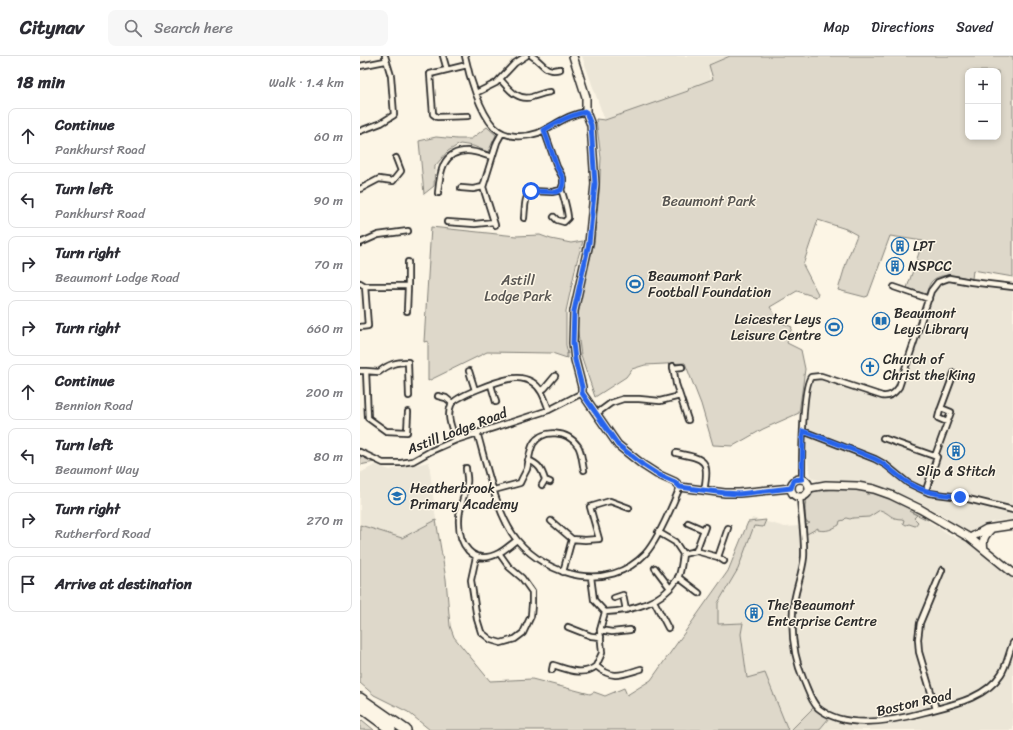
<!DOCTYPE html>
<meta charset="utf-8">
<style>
:root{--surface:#fff;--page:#f7f7f7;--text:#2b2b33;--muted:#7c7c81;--line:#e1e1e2}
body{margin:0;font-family:Sriracha,sans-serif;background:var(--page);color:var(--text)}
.controls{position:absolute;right:12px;top:12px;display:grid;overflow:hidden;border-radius:8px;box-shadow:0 2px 6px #0003}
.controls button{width:36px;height:36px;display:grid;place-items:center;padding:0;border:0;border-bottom:1px solid var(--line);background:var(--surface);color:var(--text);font:20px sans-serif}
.stop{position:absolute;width:12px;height:12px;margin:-9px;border:3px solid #2563eb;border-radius:50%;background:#fff}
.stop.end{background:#2563eb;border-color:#fff;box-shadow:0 1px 4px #0008}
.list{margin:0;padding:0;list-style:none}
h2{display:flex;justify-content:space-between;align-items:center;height:52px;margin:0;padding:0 16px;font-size:17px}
h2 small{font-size:13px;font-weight:400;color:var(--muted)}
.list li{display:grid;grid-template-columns:26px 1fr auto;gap:12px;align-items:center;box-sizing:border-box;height:56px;margin:0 8px 8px;padding:0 8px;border:1px solid var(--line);border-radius:8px}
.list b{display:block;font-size:15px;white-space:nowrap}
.list p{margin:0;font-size:13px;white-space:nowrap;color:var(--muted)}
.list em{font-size:13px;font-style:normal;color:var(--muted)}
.icon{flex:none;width:22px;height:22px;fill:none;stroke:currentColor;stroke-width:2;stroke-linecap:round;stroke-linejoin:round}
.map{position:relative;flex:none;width:653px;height:674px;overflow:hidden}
header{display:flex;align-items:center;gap:24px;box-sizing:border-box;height:56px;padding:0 20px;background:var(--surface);border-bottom:1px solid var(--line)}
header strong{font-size:19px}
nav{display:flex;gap:22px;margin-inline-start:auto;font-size:14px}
.search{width:280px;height:36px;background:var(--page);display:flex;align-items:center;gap:10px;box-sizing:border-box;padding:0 14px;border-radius:8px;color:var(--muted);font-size:15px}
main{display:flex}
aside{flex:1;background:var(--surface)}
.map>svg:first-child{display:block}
.built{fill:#ece6d7}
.green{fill:#ded8ca;stroke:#84827a;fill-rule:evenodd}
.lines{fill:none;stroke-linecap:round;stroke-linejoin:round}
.street-casing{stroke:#2b2b2b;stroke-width:8}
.secondary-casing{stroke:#2b2b2b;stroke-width:10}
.highway-casing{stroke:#2b2b2b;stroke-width:12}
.street{stroke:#fcf5e5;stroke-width:4.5}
.secondary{stroke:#fcf5e5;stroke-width:7}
.highway{stroke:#fcf5e5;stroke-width:9}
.route{stroke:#2563eb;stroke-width:5}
.labels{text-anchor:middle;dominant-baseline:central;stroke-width:3;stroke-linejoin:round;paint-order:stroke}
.park-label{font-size:14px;fill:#585653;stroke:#fcf5e5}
.poi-label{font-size:14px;fill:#2b2b2b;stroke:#fcf5e5;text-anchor:start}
.street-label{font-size:14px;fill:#2b2b2b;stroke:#fcf5e5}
</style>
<header>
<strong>Citynav</strong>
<div class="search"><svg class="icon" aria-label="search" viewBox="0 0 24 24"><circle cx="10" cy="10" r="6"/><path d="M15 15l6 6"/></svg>Search here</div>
<nav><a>Map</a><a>Directions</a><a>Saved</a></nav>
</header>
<main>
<aside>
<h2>18 min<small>Walk · 1.4 km</small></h2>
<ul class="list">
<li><svg class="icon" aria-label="ahead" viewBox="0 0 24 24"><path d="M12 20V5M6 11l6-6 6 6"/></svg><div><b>Continue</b><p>Pankhurst Road</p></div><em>60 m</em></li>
<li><svg class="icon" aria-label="left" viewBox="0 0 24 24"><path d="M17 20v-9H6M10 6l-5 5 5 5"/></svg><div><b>Turn left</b><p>Pankhurst Road</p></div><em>90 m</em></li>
<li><svg class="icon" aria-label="right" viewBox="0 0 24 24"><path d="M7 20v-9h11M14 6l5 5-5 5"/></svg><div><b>Turn right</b><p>Beaumont Lodge Road</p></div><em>70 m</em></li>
<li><svg class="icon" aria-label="right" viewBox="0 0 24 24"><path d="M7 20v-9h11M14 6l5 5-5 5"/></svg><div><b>Turn right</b></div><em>660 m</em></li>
<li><svg class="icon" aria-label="ahead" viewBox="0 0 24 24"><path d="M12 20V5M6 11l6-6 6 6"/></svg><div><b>Continue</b><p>Bennion Road</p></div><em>200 m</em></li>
<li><svg class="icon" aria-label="left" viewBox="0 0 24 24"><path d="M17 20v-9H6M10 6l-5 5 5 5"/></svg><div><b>Turn left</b><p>Beaumont Way</p></div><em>80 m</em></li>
<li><svg class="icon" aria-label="right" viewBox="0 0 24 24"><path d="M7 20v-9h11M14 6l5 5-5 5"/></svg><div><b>Turn right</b><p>Rutherford Road</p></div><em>270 m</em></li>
<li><svg class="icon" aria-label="arrive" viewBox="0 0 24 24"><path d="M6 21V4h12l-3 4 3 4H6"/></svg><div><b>Arrive at destination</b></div></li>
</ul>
</aside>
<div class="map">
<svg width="653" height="674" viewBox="0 0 653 674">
<rect width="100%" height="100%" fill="#fcf5e5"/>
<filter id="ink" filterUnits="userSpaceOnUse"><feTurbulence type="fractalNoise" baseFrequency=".025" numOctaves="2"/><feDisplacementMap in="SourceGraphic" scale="8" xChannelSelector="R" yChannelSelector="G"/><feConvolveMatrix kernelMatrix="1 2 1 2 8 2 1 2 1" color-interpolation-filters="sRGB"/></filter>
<g filter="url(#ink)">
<path class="built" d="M222 0H370L352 7 349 17 352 26 245 65Z
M586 225 653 234V463L631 466 612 478 600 474 588 462 555 444 517 430 501 426H470L454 423 450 420 447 400V355L452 324 459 322 520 343H525L534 341 539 336 567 257 573 237 580 227Z
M69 406 76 464 42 482 13 475 0 470V417L15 409 30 414Z
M514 444 533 449 560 460 597 483 601 477 653 517V674H459L469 662 455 650 431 674H428L405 617 387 623 381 578 383 567 358 568V547L392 462 425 471 439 470 477 459Z"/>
<path class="green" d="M370 0H653V221L613 214 612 223C599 220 581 215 571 226 569 229 567 235 566 238L547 232 563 185 530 180 508 240 505 241 478 234 487 204 497 179 486 173 458 164 443 209 458 238 456 241 437 235 410 251 420 266 432 271 427 287 441 294 445 313 439 357 403 373 373 390 353 389 341 348 325 307 285 309 272 313 266 321 235 341 221 299 217 270 221 236 234 187 239 137 241 102 236 63 245 64 328 35 329 32 353 23 349 9ZM608 15H638V81H608Z
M127 71 136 79 128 96 113 90 100 88 88 95 75 110 74 130 64 138 59 85 76 81 97 83H111Z
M71 171 156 180 180 179 191 183 211 187 223 185 217 205 206 255V289L208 298 207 297V302L192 297 127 296 68 325V285L64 286Z
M0 396 19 405 0 409Z
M473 433H498L508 436V439L509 436C531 441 550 451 569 462L568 464 549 455 557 459 554 462 558 466 555 470 549 468 546 469 543 467 544 464 542 463C530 463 530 457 520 454L509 461 493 462 490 463 486 462 484 464 480 465 479 469C472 473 467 476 458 474V472L447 478 446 469 450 467 446 466C445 459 443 441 451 436 454 435 469 434 473 433Z
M76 464 86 523 90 570 94 581 130 625 172 623 230 638 234 636 245 640 264 632 267 639 291 624 368 515 388 466 406 464 403 471 394 470 378 513 358 547V568L383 567 381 578 387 622 405 617 428 674H70L48 656 14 639 0 627V469L42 482Z
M455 650 469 662 459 674H431Z
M2 664 14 674H0V666Z"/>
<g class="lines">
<defs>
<path id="street" d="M83 0 87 14
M105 0C109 20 120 56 134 71 145 82 164 82 178 77 194 70 208 58 226 56
M172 0C184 7 184 17 200 13
M107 9 70 18 73 58 77 61 108 60
M0 10 25 5
M140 23C149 33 157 45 172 41 178 39 183 37 190 36
M116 37 136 27 155 7 166 0
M0 75 21 67 34 59 31 20 25 0
M101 132 113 133 123 131
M0 133 19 123 33 125 41 115 36 102
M78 137C80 117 82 95 107 95 115 95 125 99 132 101
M194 161 197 164 204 166 208 162C208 157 203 137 201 134
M164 162C165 154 164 140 171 135L192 136 201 134 203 128V122L197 111 184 74
M87 166 115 168 134 166
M135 169 123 131 137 86 142 77
M0 187 18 179 48 175
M0 227 5 230H48L47 255
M48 230V206
M534 231 569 243
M0 271 8 270 5 230
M313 310 316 328 328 364
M313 312 322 311
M0 315H6L8 362 26 375 47 376 48 356
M6 315 19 316C29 308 36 306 48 306L49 340
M109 315 115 334
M131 329 136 346
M181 335 185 332 195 320
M78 340 86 342 92 347
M580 354 578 362 587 366
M236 358 251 347 263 343H279L300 345 320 340
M443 375 515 403 526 409 548 427 569 437 600 441 653 454
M117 376C126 407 137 460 157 484 188 521 248 537 285 498 297 485 313 448 320 431
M523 382 577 401 567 431
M96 384C92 372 86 361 91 349 95 340 138 325 149 323 157 321 165 322 172 326 182 332 185 344 189 354
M0 396 23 407H41L53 405 71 395 96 384 189 354 222 337
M316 397C345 403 350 403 344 435
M575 400 591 356 581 352 594 317
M168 404C179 408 182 414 185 424
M106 412C106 417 108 422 107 427 105 439 99 451 99 463 98 488 112 511 139 497 145 494 151 488 157 484
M442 423C442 406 442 332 451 321L461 320 522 340C530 341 534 338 539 331L571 235 578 226 589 222 611 226 653 231
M182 429 185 424 190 426
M134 434 160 427C162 422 165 417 167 413 169 405 169 396 173 388 183 372 208 375 218 390 222 396 222 407 224 414
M440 441C441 460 445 482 444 501 442 520 434 536 433 554 431 579 434 602 444 625 448 634 451 645 458 652 485 674 533 665 565 656 591 649 625 643 641 618 647 609 649 596 653 587
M191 465 212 483
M328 467 344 474
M336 495 345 471
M323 498 336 495 358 501 364 505
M116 501 111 524 117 563 121 576 131 584 141 587 155 583 163 577 171 560 172 548V536L162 522 149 511 139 497
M358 501 368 472
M295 512 310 532
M203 516 212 483 225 484 239 483 230 451 250 445 269 452
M231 521 234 544 245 556C271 555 303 547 318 522 321 516 322 505 323 498L315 486 298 476
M318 521 339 537
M254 542 263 539 266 554
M294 545 308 572
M245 556 240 574 242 597 236 610C253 624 261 619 281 613
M208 571 231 580 241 581
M240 574 252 576 270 574
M192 614 193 609C207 613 223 621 236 610
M576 653 559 596 558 583 560 567 582 514"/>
<path id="secondary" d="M213 0 226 41V56L231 69 235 128 229 187 214 255 213 287 215 304 222 331V337L258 389 283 409 297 418 315 426 320 431 365 437H379L431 432
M431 432a9 9 0 1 1 18 0a9 9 0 1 1-18 0Z
M449 432 466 429 497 430 514 433 531 439 560 453 610 482 653 517
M610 482 626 473 653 469
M624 493C622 484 624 480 631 473"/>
<path id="highway" d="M0 642 46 674
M0 651 31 674"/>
</defs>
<use href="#street" class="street-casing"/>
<use href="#secondary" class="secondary-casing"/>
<use href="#highway" class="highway-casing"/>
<use href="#street" class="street"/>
<use href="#secondary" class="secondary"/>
<use href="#highway" class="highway"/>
</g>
</g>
<g class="lines" filter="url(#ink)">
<path class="route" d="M171 135 196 136 201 134 203 128V122L197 111 184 74C197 66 211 58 226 56L231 69 235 128 229 187 214 255 213 287 215 304 222 331V337L258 389 283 409 297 418 315 426 320 431 365 437 379 438 431 432 434 424 442 423 443 375C467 384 492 393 515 403 528 409 538 421 550 428 567 438 582 438 600 441"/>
</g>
<defs>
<symbol id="building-ring" viewBox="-11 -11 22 22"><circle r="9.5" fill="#fcf5e5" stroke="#1f6fb2" stroke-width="1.5"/><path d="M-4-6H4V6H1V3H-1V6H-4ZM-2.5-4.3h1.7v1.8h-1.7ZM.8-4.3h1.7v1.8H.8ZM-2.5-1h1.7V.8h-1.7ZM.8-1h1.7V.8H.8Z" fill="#1f6fb2"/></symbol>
<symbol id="stadium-ring" viewBox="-11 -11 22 22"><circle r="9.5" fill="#fcf5e5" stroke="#1f6fb2" stroke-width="1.5"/><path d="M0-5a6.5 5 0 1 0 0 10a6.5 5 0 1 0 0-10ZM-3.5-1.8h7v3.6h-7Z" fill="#1f6fb2"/></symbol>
<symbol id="library-ring" viewBox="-11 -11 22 22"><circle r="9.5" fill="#fcf5e5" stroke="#1f6fb2" stroke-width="1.5"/><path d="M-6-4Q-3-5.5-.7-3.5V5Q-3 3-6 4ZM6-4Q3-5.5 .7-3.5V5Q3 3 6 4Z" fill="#1f6fb2"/></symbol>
<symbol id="church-ring" viewBox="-11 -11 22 22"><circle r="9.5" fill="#fcf5e5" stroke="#1f6fb2" stroke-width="1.5"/><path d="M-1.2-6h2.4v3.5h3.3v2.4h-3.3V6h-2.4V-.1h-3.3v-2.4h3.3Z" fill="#1f6fb2"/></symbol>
<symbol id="school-ring" viewBox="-11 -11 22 22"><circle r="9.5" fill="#fcf5e5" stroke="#1f6fb2" stroke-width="1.5"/><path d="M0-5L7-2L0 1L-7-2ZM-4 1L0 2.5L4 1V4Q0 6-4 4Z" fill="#1f6fb2"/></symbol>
</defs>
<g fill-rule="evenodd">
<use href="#building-ring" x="530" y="180" width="20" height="20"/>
<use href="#building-ring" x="525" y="200" width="20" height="20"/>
<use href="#stadium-ring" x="265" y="218" width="20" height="20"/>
<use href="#library-ring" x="511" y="255" width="20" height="20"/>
<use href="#stadium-ring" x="464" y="261" width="20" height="20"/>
<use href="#church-ring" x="500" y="301" width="20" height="20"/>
<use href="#building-ring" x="586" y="385" width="20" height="20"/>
<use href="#school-ring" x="27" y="430" width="20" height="20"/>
<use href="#building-ring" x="384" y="547" width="20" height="20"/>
</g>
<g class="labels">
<g class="park-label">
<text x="349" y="145">Beaumont Park</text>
<text x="158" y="224">Astill<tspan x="158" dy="16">Lodge Park</tspan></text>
</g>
<g class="poi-label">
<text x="553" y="190">LPT</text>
<text x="548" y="210">NSPCC</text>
<text x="288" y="220">Beaumont Park<tspan x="288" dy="16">Football Foundation</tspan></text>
<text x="534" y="257">Beaumont<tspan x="534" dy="16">Leys Library</tspan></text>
<text x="461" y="263" text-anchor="end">Leicester Leys<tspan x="461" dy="16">Leisure Centre</tspan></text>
<text x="523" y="303">Church of<tspan x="523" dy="16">Christ the King</tspan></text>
<text x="596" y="415" text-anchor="middle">Slip &amp; Stitch</text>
<text x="50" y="432">Heatherbrook<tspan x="50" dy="16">Primary Academy</tspan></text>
<text x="407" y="549">The Beaumont<tspan x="407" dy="16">Enterprise Centre</tspan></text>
</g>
<g class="street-label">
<text transform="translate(97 375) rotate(-21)">Astill Lodge Road</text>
<text transform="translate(554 647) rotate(-13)">Boston Road</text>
</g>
</g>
</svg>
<div class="controls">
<button>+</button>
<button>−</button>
</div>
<div class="stop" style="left:171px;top:135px"></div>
<div class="stop end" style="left:600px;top:441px"></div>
</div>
</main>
